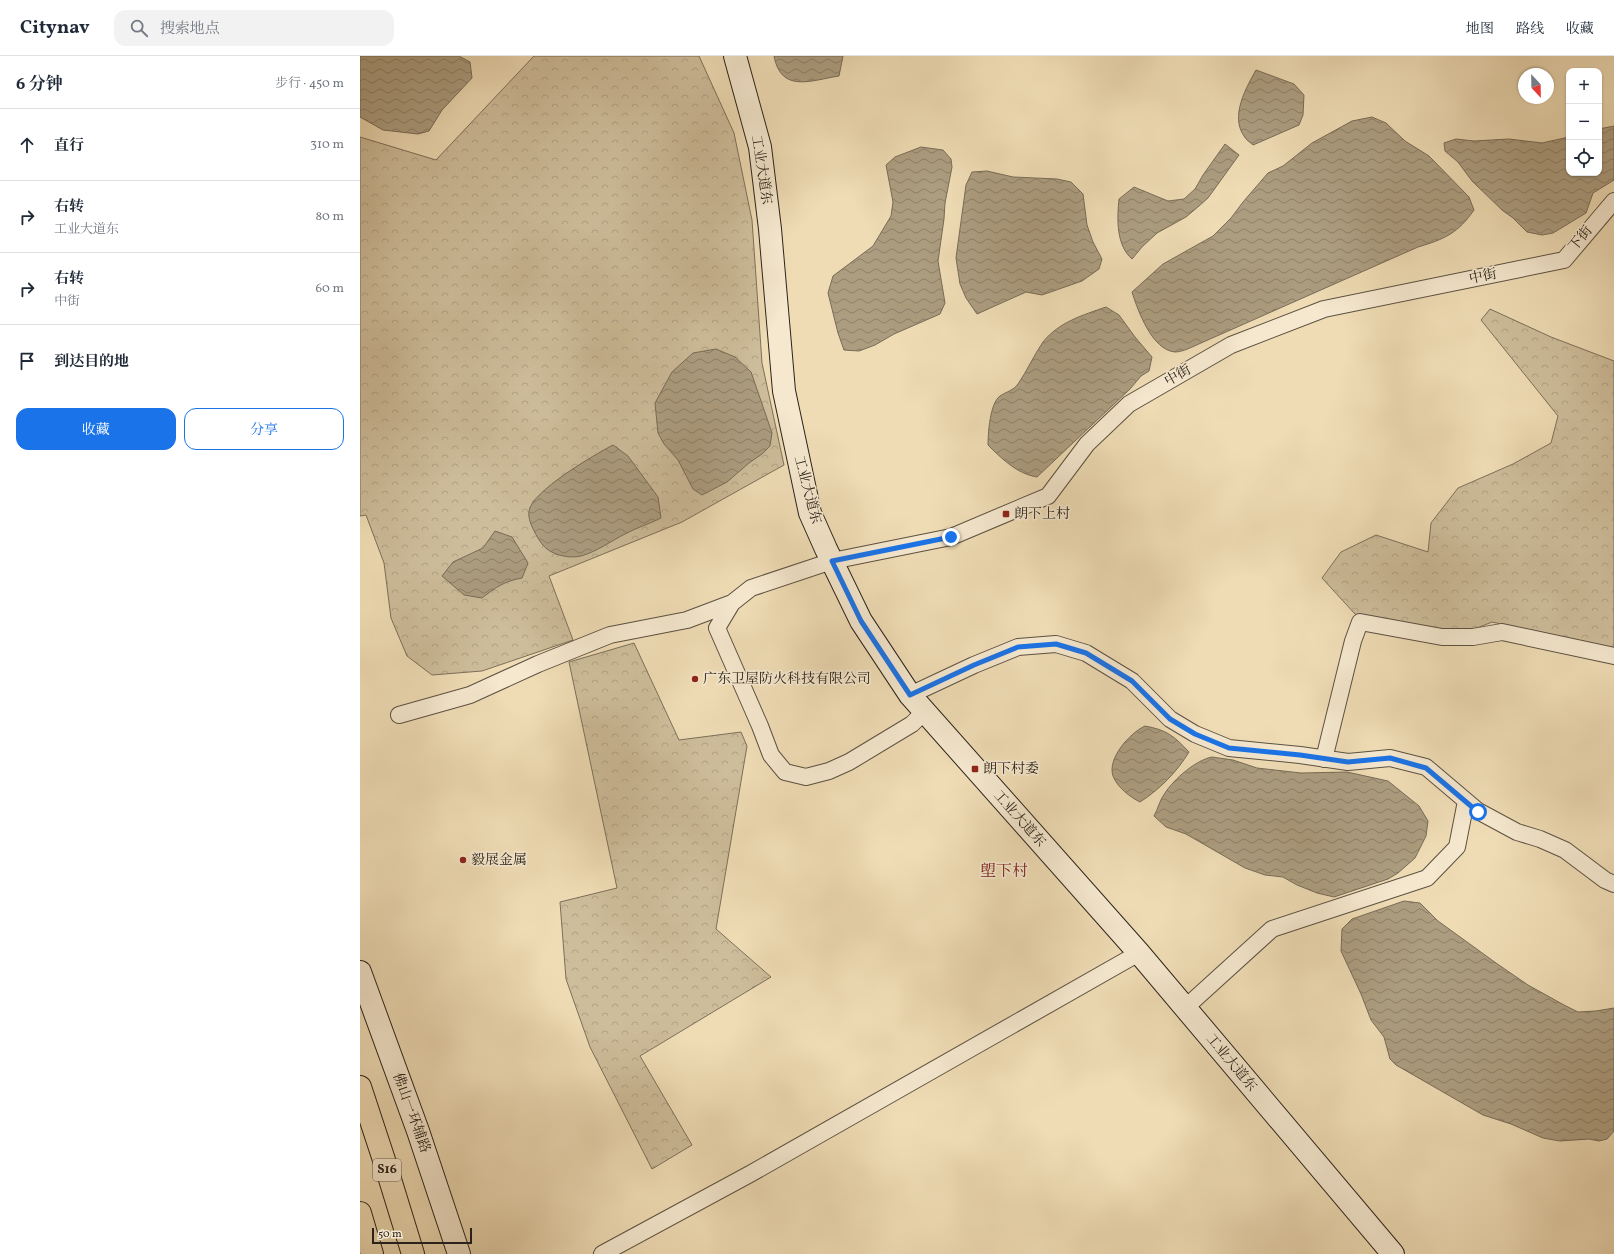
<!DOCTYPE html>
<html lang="zh">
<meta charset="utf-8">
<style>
:root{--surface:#fff;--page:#f2f2f3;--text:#1f2937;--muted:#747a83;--line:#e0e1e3;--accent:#1a73e8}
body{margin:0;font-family:Vollkorn,"Noto Serif SC",serif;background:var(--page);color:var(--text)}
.controls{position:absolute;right:12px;top:12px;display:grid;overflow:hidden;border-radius:8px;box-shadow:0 1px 3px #0004}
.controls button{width:36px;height:36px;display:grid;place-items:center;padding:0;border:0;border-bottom:1px solid var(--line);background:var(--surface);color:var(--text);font:20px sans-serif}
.compass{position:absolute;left:1158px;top:12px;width:36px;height:36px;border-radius:50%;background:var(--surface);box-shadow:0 1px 3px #0004;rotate:158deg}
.scale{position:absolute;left:12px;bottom:10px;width:100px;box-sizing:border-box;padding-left:4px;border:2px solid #2b231a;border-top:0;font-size:11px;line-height:14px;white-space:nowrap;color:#2b231a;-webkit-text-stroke:3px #f5e8cf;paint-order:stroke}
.stop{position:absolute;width:12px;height:12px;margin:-9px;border:3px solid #1a73e8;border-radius:50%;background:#fff}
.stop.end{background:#1a73e8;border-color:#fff;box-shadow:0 1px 4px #0008}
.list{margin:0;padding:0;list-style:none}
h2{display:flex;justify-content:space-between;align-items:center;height:52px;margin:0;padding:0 16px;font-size:17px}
h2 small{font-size:13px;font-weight:400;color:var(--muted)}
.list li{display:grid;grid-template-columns:26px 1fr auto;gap:12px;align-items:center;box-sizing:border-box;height:72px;padding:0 16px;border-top:1px solid var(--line)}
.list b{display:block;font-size:15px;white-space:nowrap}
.list p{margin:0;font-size:13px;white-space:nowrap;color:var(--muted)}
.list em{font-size:13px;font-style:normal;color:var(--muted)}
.actions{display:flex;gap:8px;padding:12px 16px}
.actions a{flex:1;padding:9px 0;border:1px solid var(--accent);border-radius:12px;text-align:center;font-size:14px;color:var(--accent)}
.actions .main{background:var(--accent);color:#fff}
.icon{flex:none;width:22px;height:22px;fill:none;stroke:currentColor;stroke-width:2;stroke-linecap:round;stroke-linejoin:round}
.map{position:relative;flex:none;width:1254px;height:1198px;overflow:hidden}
header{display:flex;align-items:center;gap:24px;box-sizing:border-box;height:56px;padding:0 20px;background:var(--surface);border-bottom:1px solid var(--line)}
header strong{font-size:19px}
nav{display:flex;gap:22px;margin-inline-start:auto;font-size:14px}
.search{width:280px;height:36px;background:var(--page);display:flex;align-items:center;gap:10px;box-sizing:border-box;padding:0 14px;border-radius:12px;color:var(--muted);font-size:15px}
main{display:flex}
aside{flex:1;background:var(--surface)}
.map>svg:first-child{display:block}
.forest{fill:url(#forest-crowns);stroke:#7c705a}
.water{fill:url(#water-waves);stroke:#786c57}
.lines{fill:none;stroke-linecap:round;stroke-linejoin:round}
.street-casing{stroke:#5c5141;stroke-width:18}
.secondary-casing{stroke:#2b231a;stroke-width:24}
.highway-casing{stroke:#2b231a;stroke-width:24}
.street{stroke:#f5e8cf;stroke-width:16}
.secondary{stroke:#f5e8cf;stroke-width:22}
.highway{stroke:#efdcb5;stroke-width:22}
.route{stroke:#1a73e8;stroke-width:5}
.poi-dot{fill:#8f2418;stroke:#f5e8cf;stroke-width:1.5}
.labels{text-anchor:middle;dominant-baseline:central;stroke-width:3.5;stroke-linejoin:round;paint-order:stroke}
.shield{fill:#f5e8cf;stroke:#685e50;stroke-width:1}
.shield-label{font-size:13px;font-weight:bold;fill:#2b231a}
.street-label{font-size:14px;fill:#2b231a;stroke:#f5e8cf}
.poi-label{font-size:14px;fill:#2b231a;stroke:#f5e8cf;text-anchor:start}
.quarter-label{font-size:16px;fill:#7a1f14;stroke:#f5e8cf}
</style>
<header>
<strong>Citynav</strong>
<div class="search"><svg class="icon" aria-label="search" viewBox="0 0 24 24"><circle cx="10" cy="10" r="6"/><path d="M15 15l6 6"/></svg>搜索地点</div>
<nav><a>地图</a><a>路线</a><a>收藏</a></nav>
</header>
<main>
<aside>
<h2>6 分钟<small>步行 · 450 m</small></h2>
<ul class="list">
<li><svg class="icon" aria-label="ahead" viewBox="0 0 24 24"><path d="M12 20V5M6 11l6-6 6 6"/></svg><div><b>直行</b></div><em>310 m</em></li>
<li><svg class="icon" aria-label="right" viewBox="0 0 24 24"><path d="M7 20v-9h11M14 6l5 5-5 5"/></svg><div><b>右转</b><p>工业大道东</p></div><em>80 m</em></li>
<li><svg class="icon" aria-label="right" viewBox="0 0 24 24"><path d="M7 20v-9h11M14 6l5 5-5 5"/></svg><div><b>右转</b><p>中街</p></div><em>60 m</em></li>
<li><svg class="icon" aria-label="arrive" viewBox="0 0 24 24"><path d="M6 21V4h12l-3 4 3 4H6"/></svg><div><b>到达目的地</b></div></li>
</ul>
<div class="actions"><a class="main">收藏</a><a>分享</a></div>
</aside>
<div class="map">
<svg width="1254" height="1198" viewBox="0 0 1254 1198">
<defs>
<pattern id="forest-crowns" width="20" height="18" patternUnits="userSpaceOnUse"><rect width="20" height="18" fill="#cebd9b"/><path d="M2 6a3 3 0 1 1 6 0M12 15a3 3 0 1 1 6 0" fill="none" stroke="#b1a285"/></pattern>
<pattern id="water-waves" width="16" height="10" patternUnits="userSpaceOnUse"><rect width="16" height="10" fill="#ac9d80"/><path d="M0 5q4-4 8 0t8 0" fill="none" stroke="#8c8068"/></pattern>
</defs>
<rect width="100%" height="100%" fill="#efdcb5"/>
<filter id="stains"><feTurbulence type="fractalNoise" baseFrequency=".005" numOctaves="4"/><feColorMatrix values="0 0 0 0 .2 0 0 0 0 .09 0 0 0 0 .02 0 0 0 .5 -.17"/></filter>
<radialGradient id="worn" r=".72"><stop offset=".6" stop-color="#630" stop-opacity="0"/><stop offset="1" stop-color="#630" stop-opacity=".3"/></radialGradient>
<path class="forest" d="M174 0H339L374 77 392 164 402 307 424 409 322 466 189 520 213 584 122 615 72 619 47 600 31 562 24 507 6 459 0 460V81L76 104Z
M1130 253 1191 281 1254 305V592L1132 566 1112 574 1072 576 995 558 962 522 981 496 1016 479 1068 496 1071 467 1098 432 1153 408 1191 387 1198 360 1121 264Z
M274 587 319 684 381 676 387 690 356 873 411 921 280 1000 332 1089 292 1113 230 991 206 923 200 846 257 832 209 606Z"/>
<path class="water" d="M0 0H99L110 6 112 22 82 54 69 75 58 78 23 74 0 61Z
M414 0H483L479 20C452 24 421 38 414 0Z
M896 14 934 28 944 39 943 59 939 69 893 89C890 86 886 84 884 80 870 60 886 32 896 14Z
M1012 61 1026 67 1045 85 1069 100 1109 141 1114 154C1098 177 1085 183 1058 191L841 287C834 290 823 296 815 296 792 294 778 255 772 236L803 208 853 180 871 162 883 146 908 117 923 110 952 87 992 65Z
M1254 70V124L1233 137 1226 157 1193 177 1182 179 1167 176 1153 162 1142 154 1112 125 1098 106 1085 95 1084 87 1096 83 1114 85 1149 83 1182 87 1209 81V117H1239V73Z
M865 88 879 99 848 142 839 150 826 161 797 177 782 191 772 203C756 189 757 163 759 143L774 131 808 145 824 143 835 133 843 119Z
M561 91 583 94 591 103 592 111 585 147 584 163 578 205 585 247 580 258 534 278 515 289 499 295 484 294 478 277 468 237 473 220 513 190 531 160 533 146 526 109 535 101Z
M627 115 653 121 697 123 711 126 723 138 727 169 733 186 742 203 739 213 722 225 682 239 666 236 617 258 606 242 600 228 596 202 606 129 612 116Z
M746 251 759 259 775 281 792 301 789 315 781 320 770 333 677 421C657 418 641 402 628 389 628 377 630 347 640 340 646 336 654 334 658 328 667 315 674 299 683 286 699 266 723 259 746 251Z
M356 293 375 301 391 316 412 377 410 390 402 398 389 407 367 426 342 439 333 433 318 404 304 388 298 377 295 347 312 316 333 297Z
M253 389 268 400 298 441 301 462C289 468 276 472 265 478 251 485 236 496 221 500 209 503 190 499 182 488 177 481 167 465 169 455 172 435 234 399 253 389Z
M135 475 152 481 168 507 162 522C145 525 136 531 122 542L104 539 82 520 93 506 123 492Z
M785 670C807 674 814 680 829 696 817 716 799 734 780 746 770 741 757 731 753 720 747 702 770 677 785 670Z
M852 701 873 704 897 712 941 717 987 716 1028 725 1059 750 1068 765 1066 780 1055 802 1038 817 1028 823 974 841 957 837 937 829 923 821 905 819 885 812 826 778 806 771 794 760C798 753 800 743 805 737 814 723 836 704 852 701Z
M1044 845 1060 847 1078 865 1136 907 1168 929 1204 949 1218 956 1236 955 1254 952V1075L1247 1083 1239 1085 1229 1083 1200 1085 1183 1082 1151 1068 1123 1059 1036 1009 1030 1003 1024 981 1011 964 1001 938 981 895 982 873 992 863Z"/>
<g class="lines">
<defs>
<path id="street" d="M550 639 614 609 658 591 696 588 726 597 772 625 810 663 835 678 869 692 940 699 988 706 1030 702 1066 711 1118 755 1157 776 1180 783 1205 794 1245 824 1254 828
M564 656 552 668 489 706 469 715 446 721 425 716 411 699 400 670 357 572 372 547 391 532 472 505 591 481 688 440 727 388 769 348 871 289 964 253 1204 204 1254 145
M39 659 110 639 178 608 250 579 327 564 372 547
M964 703 993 585 1000 566 1082 581H1113L1142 576 1254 600
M825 952 912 873 1067 822 1097 791 1106 745
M242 1198 390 1118 779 897"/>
<path id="secondary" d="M375 0 400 91 410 173 424 335 450 457 466 493 501 565 550 639 779 897 1033 1198
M0 916 58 1075 99 1198"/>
<path id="highway" d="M0 1031 25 1107 53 1198
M0 1157 12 1198"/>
</defs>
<use href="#street" class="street-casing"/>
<use href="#secondary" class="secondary-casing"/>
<use href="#highway" class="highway-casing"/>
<use href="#street" class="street"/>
<use href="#secondary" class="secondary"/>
<use href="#highway" class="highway"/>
</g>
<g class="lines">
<path class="route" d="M591 481 472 505 501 565 550 639 614 609 658 591 696 588 726 597 772 625 810 663 835 678 869 692 940 699 988 706 1030 702 1066 712 1118 756"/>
</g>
<g class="poi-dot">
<rect x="642" y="454" width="8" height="8" rx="2"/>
<circle cx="335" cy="623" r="4"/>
<rect x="611" y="709" width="8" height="8" rx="2"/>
<circle cx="103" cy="804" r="4"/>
</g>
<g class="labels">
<rect class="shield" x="13" y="1103" width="28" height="22" rx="3"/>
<g class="shield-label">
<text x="27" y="1114">S16</text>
</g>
<g class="street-label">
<text transform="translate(401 114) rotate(81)">工业大道东</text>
<text transform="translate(1221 183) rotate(-51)">下街</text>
<text transform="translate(1123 221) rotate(-12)">中街</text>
<text transform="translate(818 320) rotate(-30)">中街</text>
<text transform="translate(447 434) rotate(75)">工业大道东</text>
<text transform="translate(659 763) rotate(48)">工业大道东</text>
<text transform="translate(871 1007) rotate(50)">工业大道东</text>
<text transform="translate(51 1057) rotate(70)">佛山一环辅路</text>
</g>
<g class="poi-label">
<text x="654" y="458">朗下上村</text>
<text x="343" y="623">广东卫屋防火科技有限公司</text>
<text x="623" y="713">朗下村委</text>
<text x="111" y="804">毅展金属</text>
</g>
<g class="quarter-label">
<text x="644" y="816">塱下村</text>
</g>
</g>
<rect width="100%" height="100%" filter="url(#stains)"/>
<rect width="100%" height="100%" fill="url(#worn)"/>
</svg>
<div class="controls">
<button>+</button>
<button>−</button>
<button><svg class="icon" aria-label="locate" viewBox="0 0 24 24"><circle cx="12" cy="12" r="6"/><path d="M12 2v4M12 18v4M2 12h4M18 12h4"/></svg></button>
</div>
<svg class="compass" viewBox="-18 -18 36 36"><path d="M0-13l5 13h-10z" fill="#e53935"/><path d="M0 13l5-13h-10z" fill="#747a83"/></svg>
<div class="scale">50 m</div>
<div class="stop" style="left:1118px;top:756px"></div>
<div class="stop end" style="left:591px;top:481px"></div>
</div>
</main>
